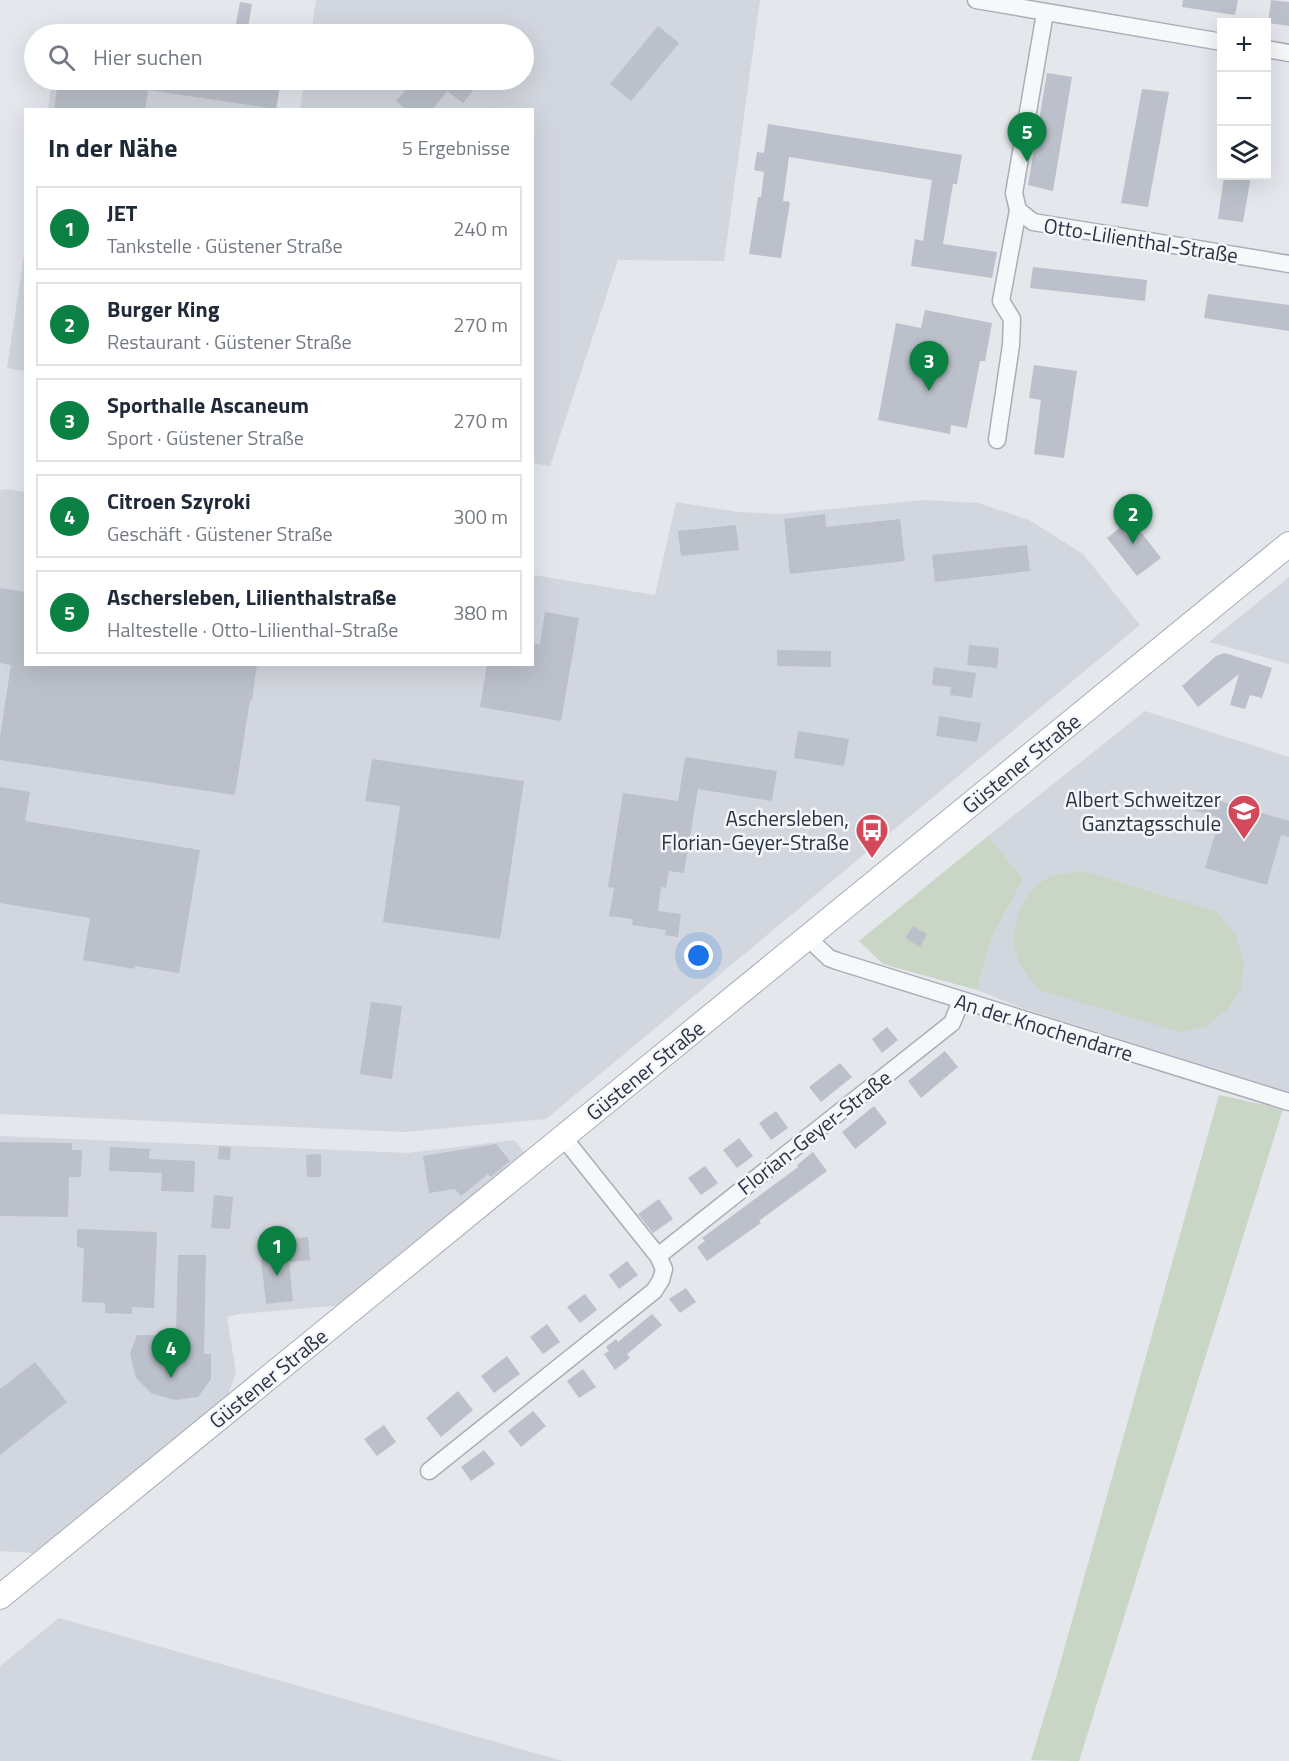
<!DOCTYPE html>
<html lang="de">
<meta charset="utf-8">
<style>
:root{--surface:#fff;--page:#f2f2f3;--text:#1f2937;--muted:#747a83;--line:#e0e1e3;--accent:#0b8043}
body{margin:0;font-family:"Titillium Web",sans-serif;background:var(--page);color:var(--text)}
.controls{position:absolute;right:18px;top:18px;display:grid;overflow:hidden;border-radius:0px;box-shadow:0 6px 24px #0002}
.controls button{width:54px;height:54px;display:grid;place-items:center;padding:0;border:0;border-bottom:2px solid var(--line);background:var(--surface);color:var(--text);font:30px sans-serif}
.you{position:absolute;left:699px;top:956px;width:21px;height:21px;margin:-15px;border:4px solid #fff;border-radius:50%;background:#1a73e8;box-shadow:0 0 0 9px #1a73e833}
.badge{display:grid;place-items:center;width:39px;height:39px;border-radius:50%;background:var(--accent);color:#fff;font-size:20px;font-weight:700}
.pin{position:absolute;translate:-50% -50px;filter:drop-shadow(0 2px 3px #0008)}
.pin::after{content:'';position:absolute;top:32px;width:21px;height:18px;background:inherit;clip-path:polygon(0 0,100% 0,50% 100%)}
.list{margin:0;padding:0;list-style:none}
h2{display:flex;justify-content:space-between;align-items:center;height:78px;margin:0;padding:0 24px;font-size:26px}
h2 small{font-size:20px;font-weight:400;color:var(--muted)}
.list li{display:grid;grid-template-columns:39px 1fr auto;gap:18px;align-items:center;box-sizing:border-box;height:84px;margin:0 12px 12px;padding:0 12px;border:2px solid var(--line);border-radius:0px}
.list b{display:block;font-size:22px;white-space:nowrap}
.list p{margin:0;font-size:20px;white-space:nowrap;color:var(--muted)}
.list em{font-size:20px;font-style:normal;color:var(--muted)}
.icon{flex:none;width:33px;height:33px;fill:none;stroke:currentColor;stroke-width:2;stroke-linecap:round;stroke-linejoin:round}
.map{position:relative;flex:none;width:1289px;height:1761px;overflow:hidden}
.search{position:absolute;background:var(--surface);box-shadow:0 6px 24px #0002;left:24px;top:24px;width:510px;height:66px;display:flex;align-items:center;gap:15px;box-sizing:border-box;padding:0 21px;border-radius:33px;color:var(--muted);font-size:22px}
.panel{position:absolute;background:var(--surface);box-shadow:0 6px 24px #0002;left:24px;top:108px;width:510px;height:558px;border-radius:0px}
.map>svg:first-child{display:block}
.built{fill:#d2d6de}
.green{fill:#c9d6c5}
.building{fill:#bbc0ca}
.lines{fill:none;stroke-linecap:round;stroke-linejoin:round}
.minor-casing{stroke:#a9aeb7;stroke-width:19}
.secondary-casing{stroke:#a9aeb7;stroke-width:26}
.minor{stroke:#f7f8fa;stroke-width:16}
.secondary{stroke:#fff;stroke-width:24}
.labels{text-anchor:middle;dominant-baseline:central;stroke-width:5;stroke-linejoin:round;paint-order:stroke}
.street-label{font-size:21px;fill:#2b3445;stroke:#f4f6f9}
.poi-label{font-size:21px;fill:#2b3445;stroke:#f4f6f9;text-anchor:end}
</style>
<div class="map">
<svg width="1289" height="1761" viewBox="0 0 1289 1761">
<rect width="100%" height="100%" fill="#e4e7ec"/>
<path class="built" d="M316 0H760L724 261 618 260 550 466 532 463V110H300L304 80H524V34H311Z
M52 80H281L277 109 48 110Z
M25 249V371L7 368Z
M6 489 25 492 26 664H532L533 575 655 595 676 502 738 512 779 514 925 500 978 503 1029 520 1083 554 1140 625 546 1119 405 1132 0 1114V490Z
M1289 577V664L1209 642Z
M1145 711 1289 757V1092L1022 1008 977 990 991 939 1023 879 988 836Z
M0 1136 408 1153 514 1140 527 1155 345 1305 240 1314 227 1317 236 1373 227 1398 33 1553 0 1551Z
M59 1618 563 1761H0V1666Z"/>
<path class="green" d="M988 836 1023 879 991 939 977 990 883 964 859 941Z
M1083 871 1217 912 1235 934 1244 962 1241 989 1228 1009 1205 1027 1180 1032 1039 990C1029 977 1015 961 1014 944 1012 919 1026 887 1050 877 1059 873 1073 873 1083 871Z
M1219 1095 1283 1109 1079 1761 1031 1760 1058 1671Z"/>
<path class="building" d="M1183 0H1238L1235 15 1182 7Z
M1271 0 1289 2V26L1268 23Z
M240 2 252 4 247 34H234Z
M658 26 679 43 631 101 610 84Z
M1047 73 1072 77 1053 191 1028 185Z
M58 80H272L280 81 276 109 148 90 145 110H54Z
M414 80H463L474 89 463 103 447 91 432 110H407L396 101Z
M1142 89 1169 92 1148 207 1121 203Z
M768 124 962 155 957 184H953L943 244 997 252 992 278 911 266 915 239 923 241 932 180 789 157 783 201 790 202 781 258 749 254 758 197H761L764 172 754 170 757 152 764 153Z
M1224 176H1251L1243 222 1218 219Z
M1033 267 1147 280 1145 301 1030 288Z
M1208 294 1289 305V331L1204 318Z
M925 310 992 323 985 361H980L967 428 951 425 950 434 878 420 896 323 921 328Z
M1034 365 1077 371 1064 458 1034 454 1041 400 1029 398Z
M825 514 826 527 900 519 905 561 790 574 784 519Z
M1131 519 1161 558 1137 576 1107 538Z
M736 525 739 550 681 556 678 531Z
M1027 545 1030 571 935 582 932 555Z
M0 588 26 592V664H257L252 700H250L235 795 0 760V736L11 665 0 663Z
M545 612 579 618 561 721 480 707 487 664H532V643L540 644Z
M969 645 999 648 997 668 967 665Z
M777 650 831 651V667L777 666Z
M1225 653 1272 668 1262 698 1250 695 1245 709 1230 705 1239 674 1198 707 1182 686 1216 656Z
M934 667 976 673 972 698 950 695 951 687 932 685Z
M939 716 981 723 977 742 936 736Z
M798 731 849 739 844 766 794 758Z
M685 757 777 771 772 801 698 789 684 873 669 871 666 888 661 887 658 911 681 914 678 937 665 935 666 930 632 925 633 919 609 916 614 888 608 887 623 793 678 801Z
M372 759 524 781 500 939 383 922 400 806 365 801Z
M0 787 30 792 25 821 200 850 179 973 135 966V969L83 960 90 918 0 903Z
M1188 792 1289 821V837L1281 835 1267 885 1205 868 1220 818 1183 807Z
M913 926 927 934 920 947 905 938Z
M371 1002 402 1006 392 1079 360 1074Z
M887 1027 898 1040 882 1053 872 1039Z
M945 1051 958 1067 921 1098 908 1081Z
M840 1063 852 1077 821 1102 809 1087Z
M874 1106 887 1123 855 1149 842 1132Z
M776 1111 788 1128 771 1140 759 1123Z
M739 1138 753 1156 737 1168 723 1150Z
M0 1142 72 1143V1150H82L81 1177H69L68 1217 0 1216Z
M496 1144 510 1161 491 1177 488 1174 461 1196 455 1189 429 1193 423 1156Z
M219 1146 231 1147 230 1160 218 1159Z
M110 1147 150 1149 149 1159 195 1161 194 1192 161 1191 162 1173 109 1171Z
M813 1152 827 1171 759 1221 761 1223 707 1261 697 1247 705 1241 702 1238 798 1167 797 1165Z
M321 1154V1177H307L306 1155Z
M705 1166 718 1183 701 1195 688 1178Z
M214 1195 233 1197 230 1229 211 1228Z
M659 1199 673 1219 653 1233 638 1214Z
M77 1229 157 1232 154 1308 132 1307V1314L105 1313V1303L82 1302 84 1248 77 1247Z
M287 1236V1239L308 1237 310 1260 289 1262 293 1301 266 1304 259 1238Z
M178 1255H206L204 1354H211V1379L198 1397 175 1400 151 1393 136 1378 130 1354 137 1335H176Z
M627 1261 638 1275 619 1289 609 1275Z
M686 1288 696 1302 680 1313 669 1299Z
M585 1294 597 1310 580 1323 567 1307Z
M652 1314 662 1325 627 1354 630 1358 615 1370 604 1354 609 1351 606 1347 616 1339 618 1342Z
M547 1324 560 1342 543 1354 530 1337Z
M507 1356 520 1374 494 1393 481 1376Z
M35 1362 67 1402 0 1455V1389Z
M583 1369 596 1387 579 1398 567 1381Z
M458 1391 473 1410 441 1437 426 1418Z
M533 1411 546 1426 521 1447 508 1431Z
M384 1425 396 1442 377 1456 364 1439Z
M484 1450 495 1464 471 1481 461 1467Z"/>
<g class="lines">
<defs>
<path id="minor" d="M976 0 1222 42
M1045 13 1014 193 1018 210 1033 222 1289 264
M1266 49 1289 53
M997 440 1011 345 1012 319 1001 301 1018 210
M807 937 829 958 837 961 1289 1102
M563 1137 658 1256
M429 1471 654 1291 661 1280 664 1269 658 1256 952 1023 961 1001"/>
<path id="secondary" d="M0 1597 1289 544"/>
</defs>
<use href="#minor" class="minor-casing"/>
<use href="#secondary" class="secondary-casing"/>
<use href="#minor" class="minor"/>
<use href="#secondary" class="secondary"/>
</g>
<defs>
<symbol id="school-pin" viewBox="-11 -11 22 30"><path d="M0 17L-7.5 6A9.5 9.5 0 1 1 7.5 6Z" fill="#d1495b" stroke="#f4f6f9"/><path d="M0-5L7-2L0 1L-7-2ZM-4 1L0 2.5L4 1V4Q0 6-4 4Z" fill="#fff"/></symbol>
<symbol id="bus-pin" viewBox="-11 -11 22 30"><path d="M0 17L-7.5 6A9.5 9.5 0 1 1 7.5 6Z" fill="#d1495b" stroke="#f4f6f9"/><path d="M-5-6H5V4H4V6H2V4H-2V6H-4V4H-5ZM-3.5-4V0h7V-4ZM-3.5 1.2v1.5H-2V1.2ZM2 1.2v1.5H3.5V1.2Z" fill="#fff"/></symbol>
</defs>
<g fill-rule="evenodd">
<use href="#school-pin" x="1225" y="792" width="38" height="52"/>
<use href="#bus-pin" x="853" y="811" width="38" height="52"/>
</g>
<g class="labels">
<g class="street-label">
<text transform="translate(1141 240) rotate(9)">Otto-Lilienthal-Straße</text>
<text transform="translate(1021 763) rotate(-39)">Güstener Straße</text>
<text transform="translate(1044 1027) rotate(17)">An der Knochendarre</text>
<text transform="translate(645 1070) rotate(-39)">Güstener Straße</text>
<text transform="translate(814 1132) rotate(-38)">Florian-Geyer-Straße</text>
<text transform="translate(268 1378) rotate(-39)">Güstener Straße</text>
</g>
<g class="poi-label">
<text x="1221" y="799">Albert Schweitzer<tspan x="1221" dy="24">Ganztagsschule</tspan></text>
<text x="849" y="818">Aschersleben,<tspan x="849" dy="24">Florian-Geyer-Straße</tspan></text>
</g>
</g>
</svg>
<div class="controls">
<button>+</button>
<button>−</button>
<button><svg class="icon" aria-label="layers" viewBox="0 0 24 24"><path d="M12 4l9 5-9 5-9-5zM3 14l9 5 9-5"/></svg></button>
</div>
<div class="you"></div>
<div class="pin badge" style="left:277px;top:1276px">1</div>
<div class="pin badge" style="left:1133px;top:544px">2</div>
<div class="pin badge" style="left:929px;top:391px">3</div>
<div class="pin badge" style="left:171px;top:1378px">4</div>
<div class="pin badge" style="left:1027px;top:162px">5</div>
<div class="search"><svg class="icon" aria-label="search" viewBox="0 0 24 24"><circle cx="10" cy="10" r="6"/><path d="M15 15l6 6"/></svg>Hier suchen</div>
<section class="panel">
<h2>In der Nähe<small>5 Ergebnisse</small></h2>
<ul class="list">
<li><span class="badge">1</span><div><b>JET</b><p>Tankstelle · Güstener Straße</p></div><em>240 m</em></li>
<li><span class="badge">2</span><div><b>Burger King</b><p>Restaurant · Güstener Straße</p></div><em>270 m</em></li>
<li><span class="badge">3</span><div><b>Sporthalle Ascaneum</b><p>Sport · Güstener Straße</p></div><em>270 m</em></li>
<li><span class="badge">4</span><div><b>Citroen Szyroki</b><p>Geschäft · Güstener Straße</p></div><em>300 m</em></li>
<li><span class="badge">5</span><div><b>Aschersleben, Lilienthalstraße</b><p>Haltestelle · Otto-Lilienthal-Straße</p></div><em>380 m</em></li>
</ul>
</section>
</div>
